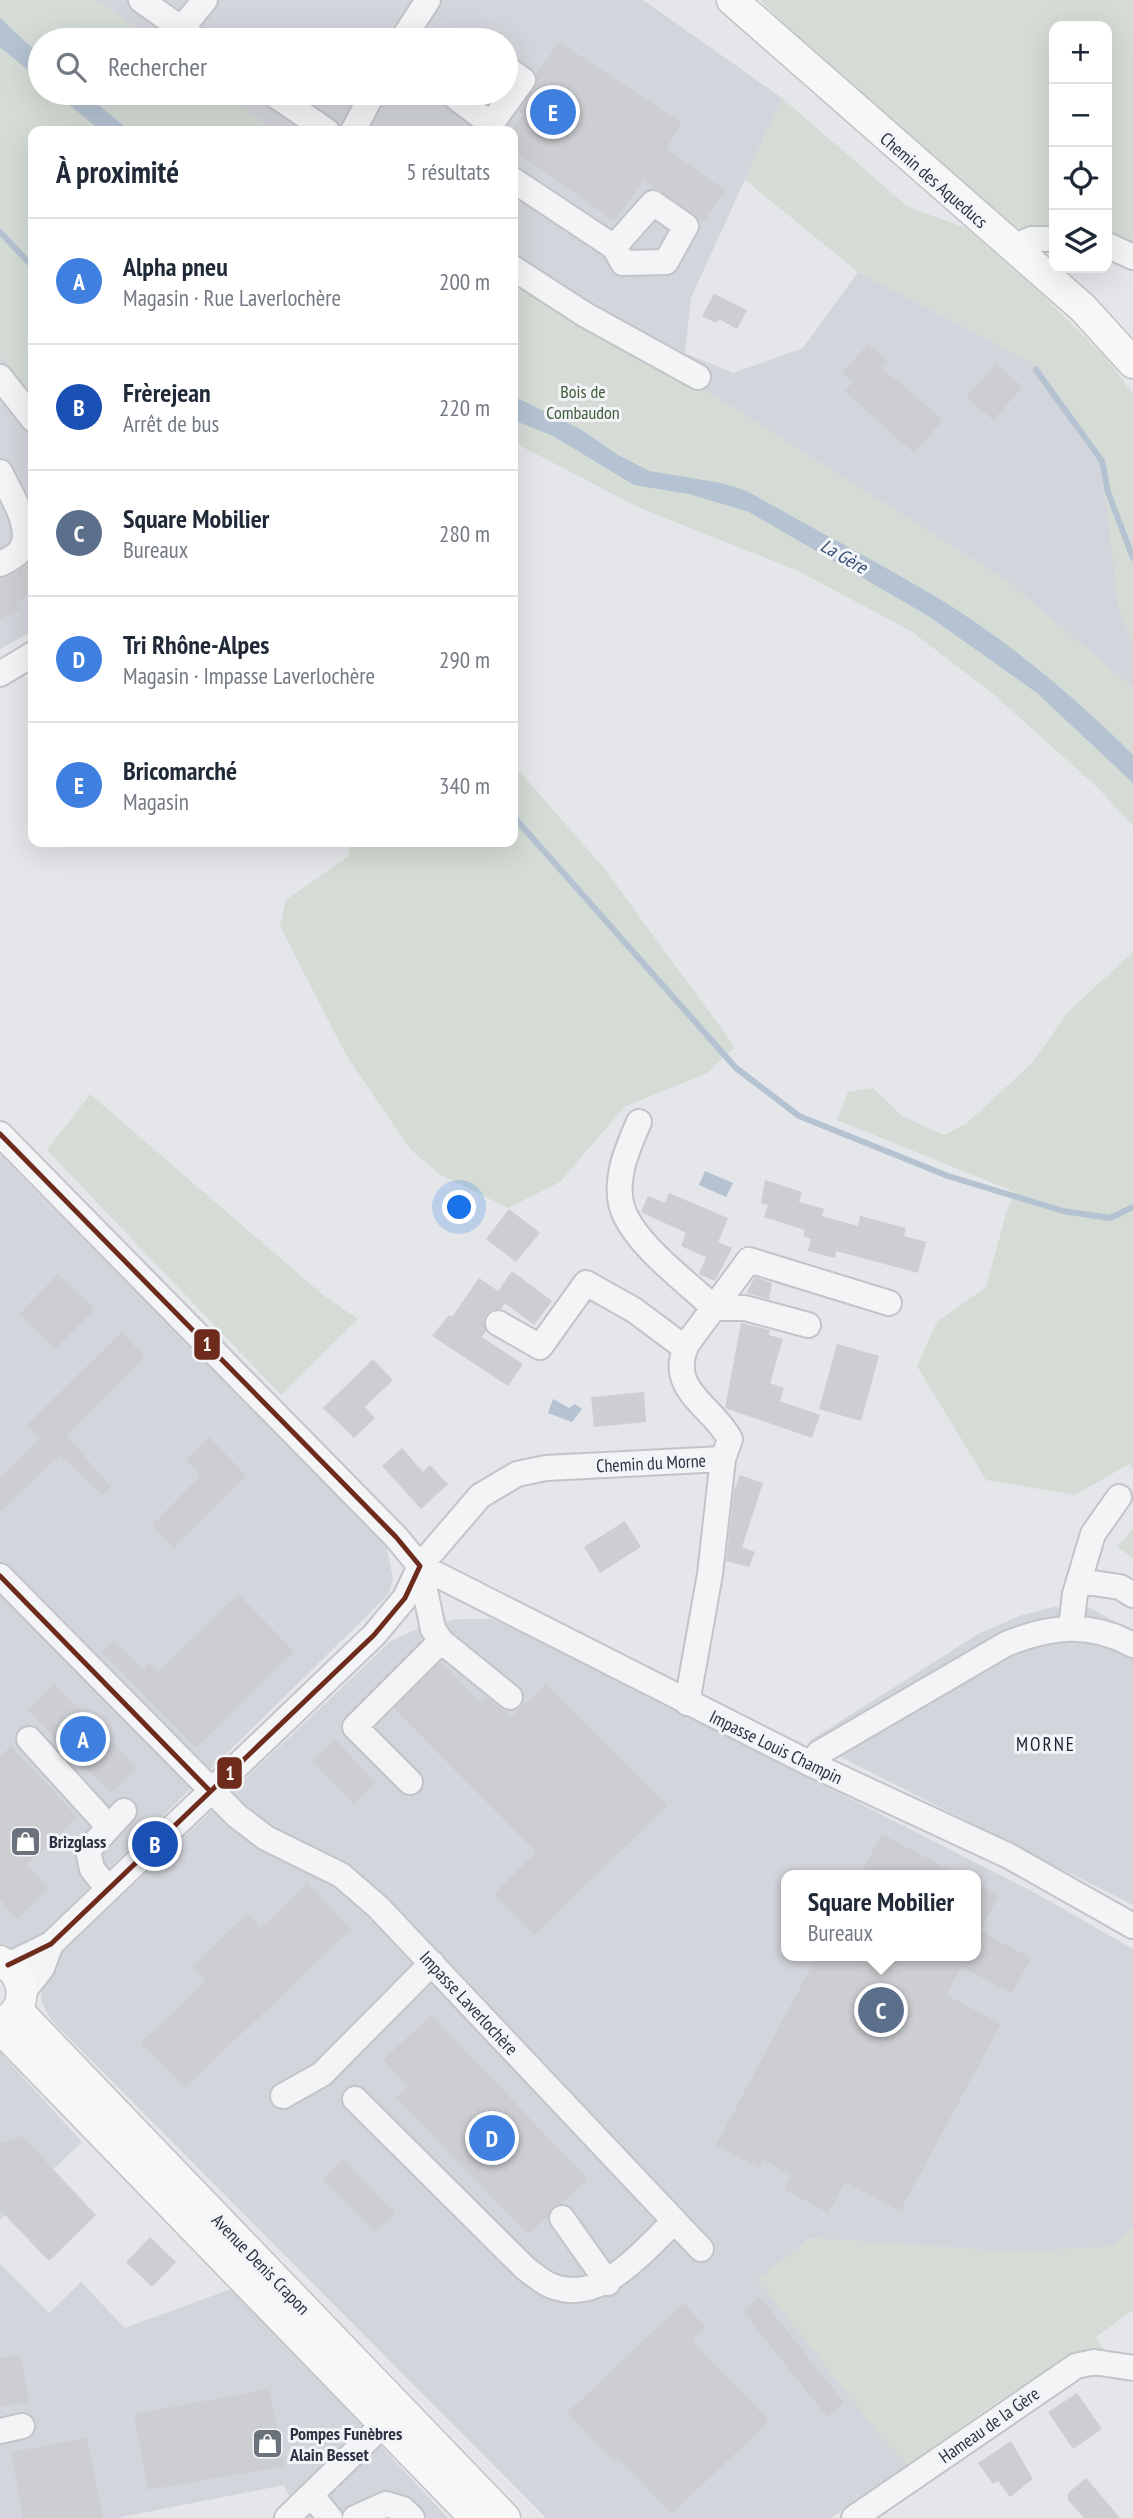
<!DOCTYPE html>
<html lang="fr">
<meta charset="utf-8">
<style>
:root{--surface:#fff;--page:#f2f2f3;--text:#1f2937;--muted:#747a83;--line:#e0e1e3;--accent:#db2777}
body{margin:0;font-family:"PT Sans Narrow",sans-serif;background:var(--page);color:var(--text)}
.controls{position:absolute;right:21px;top:21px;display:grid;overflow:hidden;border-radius:14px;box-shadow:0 7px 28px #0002}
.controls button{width:63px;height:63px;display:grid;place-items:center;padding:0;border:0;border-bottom:2px solid var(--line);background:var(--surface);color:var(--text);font:35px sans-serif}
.you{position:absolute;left:460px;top:1208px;width:24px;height:24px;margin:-18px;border:5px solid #fff;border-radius:50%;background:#1a73e8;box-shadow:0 0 0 10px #1a73e833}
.badge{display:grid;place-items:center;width:46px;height:46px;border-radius:50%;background:var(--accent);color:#fff;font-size:23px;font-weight:700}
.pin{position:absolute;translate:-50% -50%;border:4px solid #fff;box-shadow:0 2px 7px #0006}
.popup{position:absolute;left:781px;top:1870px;width:200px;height:91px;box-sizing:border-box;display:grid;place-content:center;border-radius:14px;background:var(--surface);filter:drop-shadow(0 2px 5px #0005);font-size:23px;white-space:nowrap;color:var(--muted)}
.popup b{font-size:26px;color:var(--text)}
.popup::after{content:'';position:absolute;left:50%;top:100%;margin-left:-14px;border:14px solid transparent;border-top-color:var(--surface)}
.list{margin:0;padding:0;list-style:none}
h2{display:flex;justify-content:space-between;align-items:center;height:91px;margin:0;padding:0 28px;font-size:30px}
h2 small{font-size:23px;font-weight:400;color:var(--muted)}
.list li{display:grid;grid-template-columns:46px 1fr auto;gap:21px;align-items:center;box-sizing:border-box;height:126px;padding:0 28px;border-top:2px solid var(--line)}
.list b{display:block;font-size:26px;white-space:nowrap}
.list p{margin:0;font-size:23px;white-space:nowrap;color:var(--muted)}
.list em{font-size:23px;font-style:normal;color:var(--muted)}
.icon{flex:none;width:38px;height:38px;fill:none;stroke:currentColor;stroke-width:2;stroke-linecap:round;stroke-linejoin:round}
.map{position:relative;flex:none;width:1133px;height:2518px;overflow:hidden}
.search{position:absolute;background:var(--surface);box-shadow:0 7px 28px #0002;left:28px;top:28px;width:490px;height:77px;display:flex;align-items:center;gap:18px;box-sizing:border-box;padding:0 24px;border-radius:38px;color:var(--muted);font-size:26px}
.panel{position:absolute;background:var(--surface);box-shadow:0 7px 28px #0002;left:28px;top:126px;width:490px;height:721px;border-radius:14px}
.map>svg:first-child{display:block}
.built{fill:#d3d5dc;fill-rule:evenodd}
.green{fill:#d4dcd5}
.water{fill:#b4c2d2}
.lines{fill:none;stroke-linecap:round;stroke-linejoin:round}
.stream{stroke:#b4c2d2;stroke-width:6}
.building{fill:#ccced1}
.minor-casing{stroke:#c2c4c7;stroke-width:28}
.major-casing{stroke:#c0c3c6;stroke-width:33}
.minor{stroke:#f3f4f6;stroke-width:24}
.major{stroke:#f7f7f7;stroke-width:30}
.bus-1-casing{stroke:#f2f4f8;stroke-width:10}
.bus-1{stroke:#6e2a1b;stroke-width:5}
.labels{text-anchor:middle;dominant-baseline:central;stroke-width:6;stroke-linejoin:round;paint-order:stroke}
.street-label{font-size:18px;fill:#2b3342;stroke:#f2f4f8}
.park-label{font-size:18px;fill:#3f5d39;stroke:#f2f4f8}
.poi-label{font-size:18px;font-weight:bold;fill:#2b3342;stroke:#f2f4f8;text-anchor:start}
.water-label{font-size:19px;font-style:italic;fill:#375074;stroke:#f2f4f8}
.neighbourhood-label{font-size:19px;letter-spacing:2px;fill:#1d2433;stroke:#f2f4f8}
.line-badge{stroke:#f2f4f8;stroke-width:2.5}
.badge-label{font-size:19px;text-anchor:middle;font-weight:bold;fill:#fff}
</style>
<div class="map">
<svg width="1133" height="2518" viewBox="0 0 1133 2518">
<rect width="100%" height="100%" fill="#e4e6e9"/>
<path class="built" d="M97 0H643L782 98 691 298 685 353 733 373 803 348 858 272 1039 366 1110 473 1118 604 1133 644V688L1007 581 719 399 513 282V131H274L222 93H506V40H151Z
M0 355 33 395V631L0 649Z
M0 1155 386 1545 393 1579 388 1595 24 1952 0 1954Z
M1054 1607 1090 1608 1133 1631V1905L809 1741 980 1633 1019 1616Z
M458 1619H492L551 1646 1035 1893 1133 1949V2226L1112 2247 1016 2252 811 2238 758 2279 908 2465 831 2518H546L52 2021 41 2001 42 1984 53 1961 391 1641 419 1628ZM786 1875H976V1956H786Z
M0 2052 82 2142 0 2220Z
M0 2264 49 2313 81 2282 125 2328 234 2288 448 2518H299L284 2485 117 2518H0Z"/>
<path class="green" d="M0 0H97L151 40H40V93H222L274 131H33V395L0 355Z
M760 0H1133V243L1107 231V26H1054V226L1008 231 866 105Z
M782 98 908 207 966 228 1038 291 1107 359 1133 394V644L1118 604 1104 486 1110 473 1039 366 858 272 745 180Z
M513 282 719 399 1007 581 1133 688V826L1097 787 991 692 911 631 796 570 640 508 513 442Z
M513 764 603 867 735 1047 707 1073 624 1107 560 1182 508 1208 439 1174 410 1149 346 1055 280 926 286 900 349 856V842H513Z
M1133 952V1468L1129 1464 1075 1495 986 1480 917 1366 937 1322 986 1287 1006 1214 1015 1192 837 1120 848 1092 873 1088 902 1116 944 1135 966 1124 1032 1063 1068 1012Z
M90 1094 323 1295 358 1319 281 1395 47 1150Z
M1133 1529V1558L1117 1547Z
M1133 2226V2310L1096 2337 1105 2351C1043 2360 961 2429 908 2465L886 2443 757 2279 812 2238 1016 2252 1112 2246Z"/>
<path class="water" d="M0 18 40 55V80L0 47Z
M55 93H84L130 131H101Z
M513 396 580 429 618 455 649 471 721 483 747 491C808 526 872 559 933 595 1006 639 1073 695 1133 755V783L1037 693 930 617 749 512 689 494 634 485 553 436 513 420Z
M705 1171 733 1183 726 1197 699 1185Z
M553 1399 569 1408 575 1404 582 1409 572 1422 548 1413Z"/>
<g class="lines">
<path class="stream" d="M0 232 33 267
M1036 370 1102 461 1108 492 1133 558
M513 816 736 1068 799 1116 948 1176 1063 1211 1110 1218 1133 1207"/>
</g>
<path class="building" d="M559 42 682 123 666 149 725 190 704 221 644 180 614 221 513 150V130L523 114 519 111 535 88 536 74Z
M714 294 747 310 737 329 719 319 716 323 702 316Z
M868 344 888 361 882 368 943 420 914 453 845 391 853 382 842 372Z
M996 364 1023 387 993 420 966 397Z
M28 565 33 574V592L16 602 20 609 0 620V579L3 578 7 586 4 579Z
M765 1180 802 1192 799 1202 824 1209 822 1216 858 1226 860 1216 906 1228 904 1236 926 1242 918 1273 836 1251 835 1258 808 1251 811 1239 803 1236 805 1230 764 1217 768 1205 761 1203Z
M669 1193 728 1218 718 1242 732 1248 715 1281 699 1274 706 1257 681 1246 686 1233 641 1212 648 1196 665 1203Z
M509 1209 540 1233 516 1262 486 1239Z
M512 1271 552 1301 534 1325 505 1303 501 1309 491 1310 485 1316 486 1331 482 1337 523 1364 508 1386 432 1336 449 1315 452 1317 479 1278 498 1291Z
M58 1274 95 1309 55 1349 19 1314Z
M755 1277 772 1283 769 1299 746 1293Z
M741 1323 770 1330 769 1335 783 1339 770 1383 784 1388 780 1401 820 1415 812 1438 725 1408Z
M121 1332 145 1357 66 1435 111 1487 102 1495 60 1455 0 1512V1477L40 1439 27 1425Z
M837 1344 879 1356 861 1421 819 1409Z
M373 1359 393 1380 365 1407 375 1418 354 1438 323 1408Z
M644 1392 646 1422 594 1427 591 1397Z
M209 1437 247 1476 174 1547 152 1525 201 1475 186 1459Z
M402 1448 423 1472 430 1465 448 1484 421 1509 382 1466Z
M740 1475 763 1483 742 1547 755 1552 749 1567 726 1561 734 1490Z
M625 1521 641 1547 600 1573 584 1547Z
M238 1594 294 1651 196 1748 102 1652 114 1640 143 1670 149 1663 158 1672Z
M441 1662 480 1703 486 1697 511 1717 546 1684 667 1806 534 1935 494 1894 536 1852 394 1709Z
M55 1684 137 1768 111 1793 28 1711Z
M335 1739 376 1782 353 1804 312 1761Z
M11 1746 77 1817 27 1865 49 1888 17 1919 0 1900V1756Z
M882 1834 959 1875H860Z
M307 1883 351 1929 185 2088 141 2043 206 1981 192 1967 247 1914 261 1928Z
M976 1884 999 1896 980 1931 1031 1958 1012 1993 961 1967 946 1995 1001 2024 900 2211 845 2182 828 2213 784 2189 792 2175 763 2160 759 2168 716 2145 817 1956H976Z
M431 2015 588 2179 562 2203 553 2206 547 2217 528 2235 396 2097 408 2086 383 2060Z
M22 2136 96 2215 49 2261 0 2210V2143Z
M343 2159 395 2213 375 2232 323 2179Z
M150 2237 176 2262 152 2287 126 2262Z
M760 2297 844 2403 827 2417 743 2311Z
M683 2303 706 2327 692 2341 769 2421 672 2514 618 2458 614 2462 567 2413Z
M20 2354 29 2402 0 2407V2358Z
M269 2389 285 2466 148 2490 134 2414Z
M1077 2393 1102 2429 1073 2449 1048 2412Z
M87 2438 103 2518H23L11 2452Z
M1011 2441 1033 2479 1010 2497 998 2481 993 2484 978 2463Z
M1086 2478 1120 2518H1084L1068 2500V2493Z"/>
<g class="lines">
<defs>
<path id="minor" d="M141 0 197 40
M181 29 205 0
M402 40 428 0
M272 93 327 131
M450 93 491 124
M353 131 373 93
M486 131 523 80 506 68
M513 180 614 247 623 263 666 262 686 226 653 203 614 247
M1107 245 1133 257
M1012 247 1032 239H1054
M513 268 584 314 698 377
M0 377 33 419
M0 472C9 492 37 531 19 552 15 557 6 561 0 564
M0 674 33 654
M639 1122C627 1149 611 1185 625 1215 641 1249 687 1282 714 1308H745L808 1325
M0 1134 396 1537 420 1566 811 1764 1009 1856 1133 1926
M498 1323 540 1347 586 1283 634 1310 685 1348
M420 1566 433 1629 441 1641 510 1697
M0 1576 237 1816 266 1838 341 1875 378 1907 701 2249
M1079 1581 1120 1587 1133 1595
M1071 1628 1075 1594 1093 1534 1119 1497
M687 1703 710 1574 723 1459
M29 1739 109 1827
M811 1764 819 1753 1006 1644C1050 1626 1090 1621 1133 1645
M410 1782 355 1727 441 1641
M108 1889 92 1869 88 1850 124 1811
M8 1965 51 1944 374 1635 405 1598 420 1566 480 1496 517 1474 546 1468 723 1459 730 1439C712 1405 666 1390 687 1344L749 1260 889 1303
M23 1992 42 1968 51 1944
M283 2096 322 2074 432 1963
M355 2099 525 2268C533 2274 543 2283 552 2286 601 2306 643 2250 675 2221
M562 2218 608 2283
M0 2431 22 2426
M311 2495 330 2518
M287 2518 397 2411
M355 2518 386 2504 403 2509 412 2518
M854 2518 1076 2366 1094 2362 1133 2368"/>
<path id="major" d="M732 0 1083 308 1133 363
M0 1961C26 1973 30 2008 3 2022
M17 2010 505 2518
M0 2028 475 2518"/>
</defs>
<use href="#minor" class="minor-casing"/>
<use href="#major" class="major-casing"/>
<use href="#minor" class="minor"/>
<use href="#major" class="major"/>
<defs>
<path id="bus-1" d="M0 1134 396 1537 420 1566 405 1598 374 1635 51 1944 8 1965
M0 1576 210 1791"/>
</defs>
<use href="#bus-1" class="bus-1-casing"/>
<use href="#bus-1" class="bus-1"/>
</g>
<defs>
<symbol id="shop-square" viewBox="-11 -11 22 22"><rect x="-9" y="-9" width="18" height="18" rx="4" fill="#6c727c" stroke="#f2f4f8"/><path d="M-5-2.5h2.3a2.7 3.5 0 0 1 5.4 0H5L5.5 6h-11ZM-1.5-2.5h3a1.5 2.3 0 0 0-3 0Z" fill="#fff"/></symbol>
</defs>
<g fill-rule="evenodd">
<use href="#shop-square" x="8" y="1824" width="35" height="35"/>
<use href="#shop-square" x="250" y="2426" width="35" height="35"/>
</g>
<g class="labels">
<g class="street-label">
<text transform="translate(934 180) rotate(41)">Chemin des Aqueducs</text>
<text transform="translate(651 1463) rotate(-3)">Chemin du Morne</text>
<text transform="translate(776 1747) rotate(26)">Impasse Louis Champin</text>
<text transform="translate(469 2003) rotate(47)">Impasse Laverlochère</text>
<text transform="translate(261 2264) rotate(46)">Avenue Denis Crapon</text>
<text transform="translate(989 2425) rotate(-35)">Hameau de la Gère</text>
</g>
<g class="park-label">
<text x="583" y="391">Bois de<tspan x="583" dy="21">Combaudon</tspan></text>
</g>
<g class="poi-label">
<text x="49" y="1841">Brizglass</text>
<text x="290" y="2433">Pompes Funèbres<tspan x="290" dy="21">Alain Besset</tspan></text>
</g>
<g class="water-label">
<text transform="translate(844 556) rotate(30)">La Gère</text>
</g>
<g class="neighbourhood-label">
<text x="1046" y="1744">MORNE</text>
</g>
</g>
<g class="line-badge">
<rect x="193" y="1328" width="28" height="33" rx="7" fill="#6e2a1b"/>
<rect x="216" y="1756" width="27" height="34" rx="7" fill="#6e2a1b"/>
</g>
<g class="badge-label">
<text x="207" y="1351">1</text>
<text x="230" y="1780">1</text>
</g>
</svg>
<div class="controls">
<button>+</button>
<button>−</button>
<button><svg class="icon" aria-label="locate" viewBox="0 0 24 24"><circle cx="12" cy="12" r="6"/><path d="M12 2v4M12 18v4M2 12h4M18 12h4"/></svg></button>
<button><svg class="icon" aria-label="layers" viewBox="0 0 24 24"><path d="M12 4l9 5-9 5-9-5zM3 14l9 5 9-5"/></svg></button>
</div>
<div class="you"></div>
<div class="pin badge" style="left:83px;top:1739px;background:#3f7fe0">A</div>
<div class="pin badge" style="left:155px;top:1844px;background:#1a4fb4">B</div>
<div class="pin badge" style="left:881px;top:2010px;background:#5c6f8a">C</div>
<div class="popup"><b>Square Mobilier</b>Bureaux</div>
<div class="pin badge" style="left:492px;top:2138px;background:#3f7fe0">D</div>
<div class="pin badge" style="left:553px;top:112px;background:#3f7fe0">E</div>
<div class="search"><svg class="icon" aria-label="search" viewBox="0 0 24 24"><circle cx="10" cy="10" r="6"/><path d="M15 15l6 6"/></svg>Rechercher</div>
<section class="panel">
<h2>À proximité<small>5 résultats</small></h2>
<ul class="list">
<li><span class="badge" style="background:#3f7fe0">A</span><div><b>Alpha pneu</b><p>Magasin · Rue Laverlochère</p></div><em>200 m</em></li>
<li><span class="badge" style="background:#1a4fb4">B</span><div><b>Frèrejean</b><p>Arrêt de bus</p></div><em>220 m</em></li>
<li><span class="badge" style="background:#5c6f8a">C</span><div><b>Square Mobilier</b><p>Bureaux</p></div><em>280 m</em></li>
<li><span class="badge" style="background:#3f7fe0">D</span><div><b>Tri Rhône-Alpes</b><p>Magasin · Impasse Laverlochère</p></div><em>290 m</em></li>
<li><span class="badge" style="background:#3f7fe0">E</span><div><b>Bricomarché</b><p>Magasin</p></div><em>340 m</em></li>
</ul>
</section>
</div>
